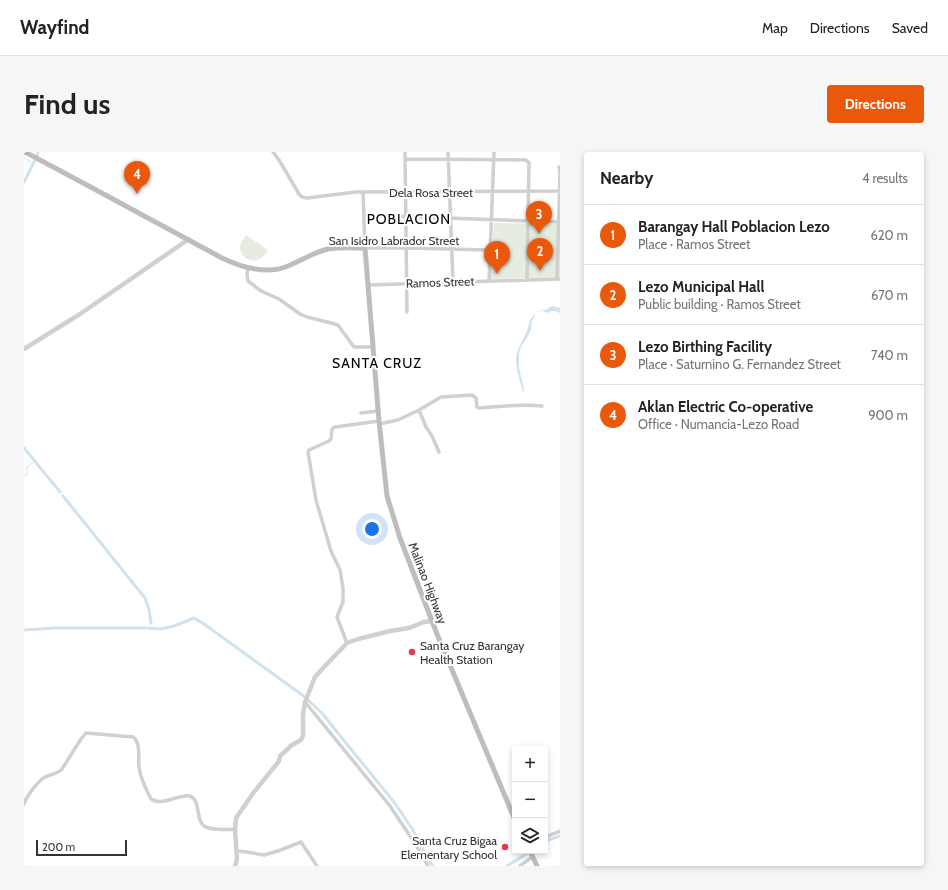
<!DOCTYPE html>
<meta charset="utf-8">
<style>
:root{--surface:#fff;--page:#f6f6f6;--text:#222;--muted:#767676;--line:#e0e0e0;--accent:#ea580c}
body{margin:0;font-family:Cabin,sans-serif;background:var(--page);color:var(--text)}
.controls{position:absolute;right:12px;bottom:12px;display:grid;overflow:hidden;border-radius:4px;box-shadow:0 2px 6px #0003}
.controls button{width:36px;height:36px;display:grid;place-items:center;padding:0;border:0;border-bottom:1px solid var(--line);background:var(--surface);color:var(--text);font:20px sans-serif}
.scale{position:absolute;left:12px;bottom:10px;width:91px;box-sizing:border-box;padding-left:4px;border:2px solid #333;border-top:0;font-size:11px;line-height:14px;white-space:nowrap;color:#333;-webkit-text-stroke:3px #fff;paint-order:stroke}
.you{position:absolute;left:348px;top:377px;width:14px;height:14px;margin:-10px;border:3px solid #fff;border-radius:50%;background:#1a73e8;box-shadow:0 0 0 6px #1a73e833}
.badge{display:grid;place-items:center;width:26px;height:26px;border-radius:50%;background:var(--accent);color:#fff;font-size:13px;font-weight:700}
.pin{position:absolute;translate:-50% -33px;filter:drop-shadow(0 1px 2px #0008)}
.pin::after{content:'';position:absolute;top:21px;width:14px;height:12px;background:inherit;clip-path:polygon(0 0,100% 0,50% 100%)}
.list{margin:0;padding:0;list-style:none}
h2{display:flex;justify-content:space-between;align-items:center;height:52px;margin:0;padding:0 16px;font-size:17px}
h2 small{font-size:13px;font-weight:400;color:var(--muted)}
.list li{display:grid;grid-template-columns:26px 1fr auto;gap:12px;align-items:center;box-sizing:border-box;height:60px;padding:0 16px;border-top:1px solid var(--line)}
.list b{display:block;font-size:15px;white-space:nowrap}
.list p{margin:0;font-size:13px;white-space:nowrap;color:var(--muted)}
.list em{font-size:13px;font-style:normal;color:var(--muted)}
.icon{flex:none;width:22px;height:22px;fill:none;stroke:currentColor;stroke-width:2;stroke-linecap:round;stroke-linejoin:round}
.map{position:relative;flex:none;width:536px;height:714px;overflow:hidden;border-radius:4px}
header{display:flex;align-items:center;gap:24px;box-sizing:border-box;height:56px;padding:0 20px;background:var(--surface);border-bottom:1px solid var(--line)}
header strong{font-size:19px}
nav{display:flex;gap:22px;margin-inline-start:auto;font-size:14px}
.intro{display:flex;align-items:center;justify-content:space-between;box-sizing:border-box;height:96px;padding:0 24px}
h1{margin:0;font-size:28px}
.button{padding:10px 18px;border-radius:4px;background:var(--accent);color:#fff;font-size:14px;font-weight:700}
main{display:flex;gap:24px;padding:0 24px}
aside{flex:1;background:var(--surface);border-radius:4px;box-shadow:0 2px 6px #0003}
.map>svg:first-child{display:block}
.green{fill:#e6ecdf}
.water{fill:#cfe2ee}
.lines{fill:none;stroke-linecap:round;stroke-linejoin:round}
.stream{stroke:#cfe2ee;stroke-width:1}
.canal{stroke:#cfe2ee;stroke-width:3}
.minor{stroke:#d0d0d0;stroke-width:3.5}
.tertiary{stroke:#d0d0d0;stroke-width:4.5}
.secondary{stroke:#bdbdbd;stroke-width:5}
.primary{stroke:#ababab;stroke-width:5.5}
.poi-dot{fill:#e63946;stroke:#fff;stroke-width:1.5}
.labels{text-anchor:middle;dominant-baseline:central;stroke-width:4;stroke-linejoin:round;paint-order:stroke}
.street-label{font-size:12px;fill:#333;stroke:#fff}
.poi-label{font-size:12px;fill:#333;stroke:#fff;text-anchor:start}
.quarter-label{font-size:14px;letter-spacing:1px;fill:#000;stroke:#fff}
</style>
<header>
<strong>Wayfind</strong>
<nav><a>Map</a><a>Directions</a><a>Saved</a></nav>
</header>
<div class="intro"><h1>Find us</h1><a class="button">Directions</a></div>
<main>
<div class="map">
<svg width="536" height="714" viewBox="0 0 536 714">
<rect width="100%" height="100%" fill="#fff"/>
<path class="green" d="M470 71 536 72V125L466 127Z
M222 83 244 98C242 102 239 105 236 107 226 112 215 104 216 94 217 89 220 86 222 83Z"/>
<path class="water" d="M529 154 536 156V161C531 159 528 158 523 161L518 158 512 161 508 169 507 177 504 184 497 195 495 201V216L500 237 499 241C497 230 492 219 492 207 493 197 498 190 502 181 506 173 504 168 511 162 515 158 517 157 522 158L526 155Z"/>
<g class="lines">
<path class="stream" d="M0 6 9 11
M0 324 3 322V315L11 309"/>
<path class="canal" d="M13 4 14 0
M0 30 11 8
M0 296 36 340
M39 344 121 446 125 458 127 471
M124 476 137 477 150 474 170 466 180 472 281 545
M0 478 30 476H121
M284 548 298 561 317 585 370 650 389 678 404 708 409 714
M521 689 536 684
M483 714 504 701"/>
<path class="minor" d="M249 0 255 8 275 42 278 45 283 46 332 40 536 39
M381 0 383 160
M424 0 429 130
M381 7 502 8 505 11 503 128
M339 40 341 96H382L466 98
M340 63 536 70
M224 115 223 123 224 129 237 139 255 147 276 162 283 165 307 171 314 173 330 195H349
M533 127 536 20 535 15
M465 129 470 0
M344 133 536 127
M395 258 402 275 408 284 415 300
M337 261 354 259
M355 272 374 268 395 258 417 245 448 243 452 246 453 255 455 256C478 254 496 252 518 254
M323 491 313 465 319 450V436L316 418 307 399 292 348 284 300 285 298 305 289 307 287 308 277 311 275 355 269
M281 550 366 654 392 693 404 714
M0 652C2 645 14 629 21 625 27 622 34 622 38 617L57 587 62 581 109 585C117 591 114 606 115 615 116 626 122 637 127 647 138 655 157 641 166 644 177 648 171 667 180 674 185 678 204 678 211 677
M521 685 536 679
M213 699 223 700 240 703 254 699 277 690 293 714
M496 714 508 705"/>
<path class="tertiary" d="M0 197 56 162 165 87
M211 714 213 707 211 677 212 666 230 640 255 609 256 604 268 593 277 588 279 584V562L281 550 291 525 300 515 323 491 334 487 366 479 385 476 400 470 408 469"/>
<path class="secondary" d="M1 0 61 32 198 106C217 115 243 123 264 114 277 109 290 100 304 97 316 95 329 96 341 96L355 269 363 344 376 386 413 482 491 668
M506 699 513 714"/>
<path class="primary" d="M0 0H2"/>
</g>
<g class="poi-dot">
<circle cx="388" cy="500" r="4"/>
<circle cx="481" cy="695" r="4"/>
</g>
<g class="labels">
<g class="street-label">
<text x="407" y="40">Dela Rosa Street</text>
<text x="370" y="88">San Isidro Labrador Street</text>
<text transform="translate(416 130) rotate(-2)">Ramos Street</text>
<text transform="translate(404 431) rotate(69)">Malinao Highway</text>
</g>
<g class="poi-label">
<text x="396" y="493">Santa Cruz Barangay<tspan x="396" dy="14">Health Station</tspan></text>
<text x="473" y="688" text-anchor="end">Santa Cruz Bigaa<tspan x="473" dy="14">Elementary School</tspan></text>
</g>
<g class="quarter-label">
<text x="385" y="67">POBLACION</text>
<text x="353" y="211">SANTA CRUZ</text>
</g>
</g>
</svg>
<div class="controls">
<button>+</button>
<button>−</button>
<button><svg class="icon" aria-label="layers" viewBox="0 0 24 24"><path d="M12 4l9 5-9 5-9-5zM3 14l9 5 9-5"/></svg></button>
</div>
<div class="scale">200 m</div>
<div class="you"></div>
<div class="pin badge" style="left:473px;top:122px">1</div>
<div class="pin badge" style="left:516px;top:119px">2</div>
<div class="pin badge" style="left:515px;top:82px">3</div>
<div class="pin badge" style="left:113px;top:42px">4</div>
</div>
<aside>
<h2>Nearby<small>4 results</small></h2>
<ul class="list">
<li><span class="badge">1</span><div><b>Barangay Hall Poblacion Lezo</b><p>Place · Ramos Street</p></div><em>620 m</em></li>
<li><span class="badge">2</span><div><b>Lezo Municipal Hall</b><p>Public building · Ramos Street</p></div><em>670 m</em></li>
<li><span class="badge">3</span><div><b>Lezo Birthing Facility</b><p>Place · Saturnino G. Fernandez Street</p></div><em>740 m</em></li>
<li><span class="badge">4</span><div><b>Aklan Electric Co-operative</b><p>Office · Numancia-Lezo Road</p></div><em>900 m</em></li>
</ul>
</aside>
</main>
